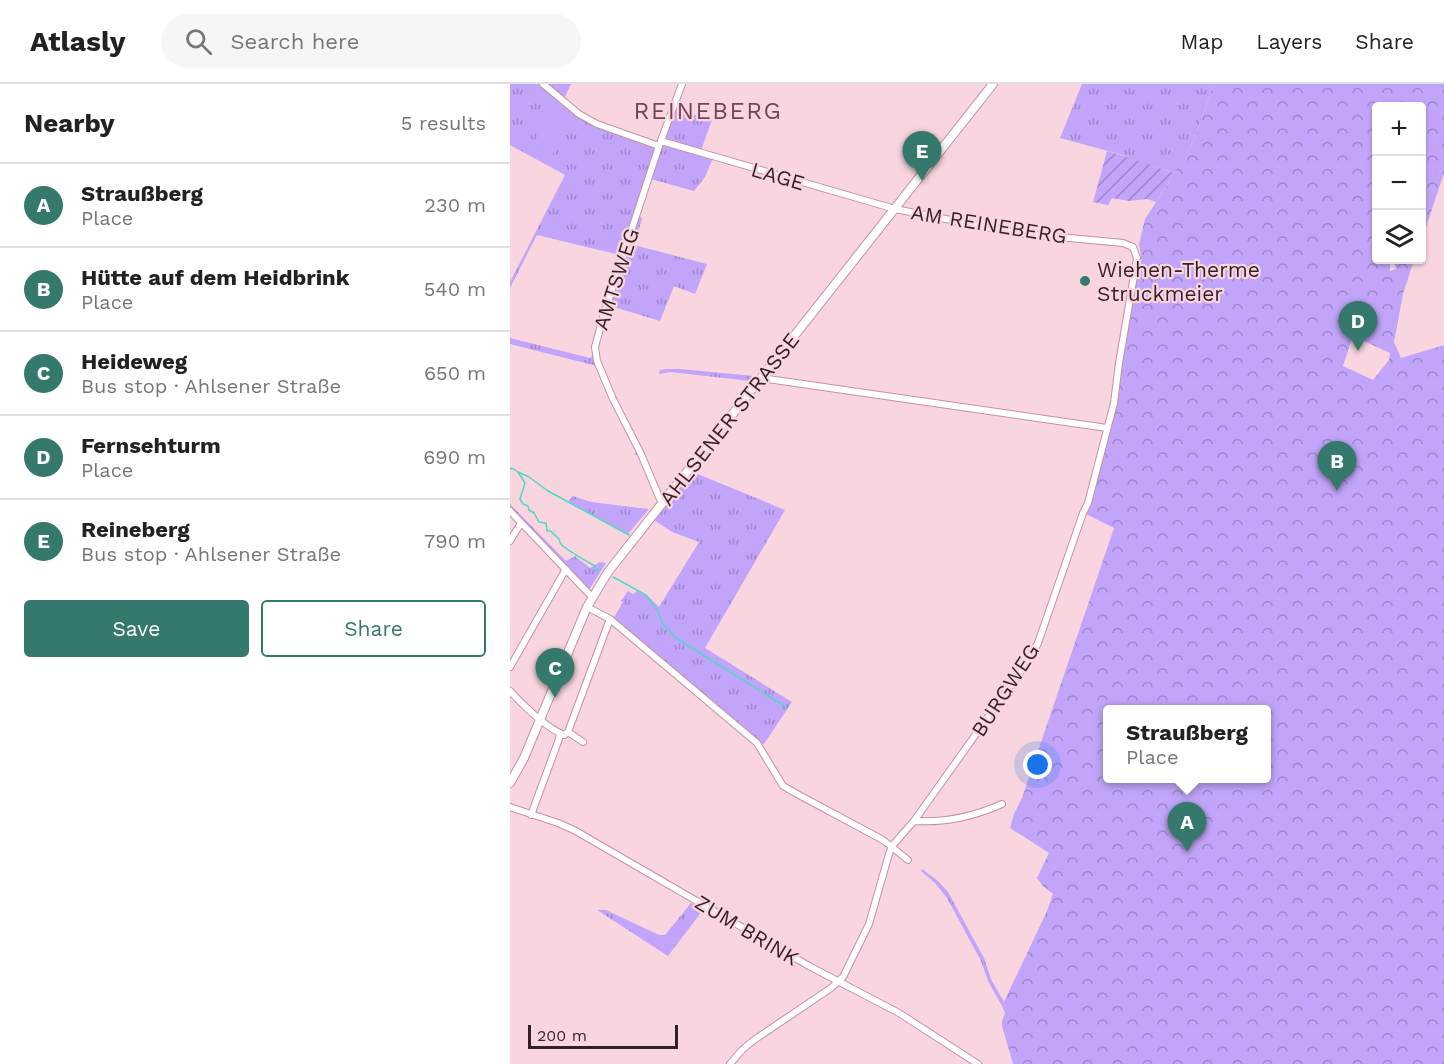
<!DOCTYPE html>
<meta charset="utf-8">
<style>
:root{--surface:#fff;--page:#f6f6f6;--text:#222;--muted:#767676;--line:#e0e0e0;--accent:#35796c}
body{margin:0;font-family:"Work Sans",sans-serif;background:var(--page);color:var(--text)}
.controls{position:absolute;right:18px;top:18px;display:grid;overflow:hidden;border-radius:6px;box-shadow:0 2px 4px #0004}
.controls button{width:54px;height:54px;display:grid;place-items:center;padding:0;border:0;border-bottom:2px solid var(--line);background:var(--surface);color:var(--text);font:30px sans-serif}
.scale{position:absolute;left:18px;bottom:15px;width:150px;box-sizing:border-box;padding-left:6px;border:3px solid #341f26;border-top:0;font-size:16px;line-height:21px;white-space:nowrap;color:#341f26;-webkit-text-stroke:4px #f9d6df;paint-order:stroke}
.you{position:absolute;left:528px;top:681px;width:21px;height:21px;margin:-15px;border:4px solid #fff;border-radius:50%;background:#1a73e8;box-shadow:0 0 0 9px #1a73e833}
.badge{display:grid;place-items:center;width:39px;height:39px;border-radius:50%;background:var(--accent);color:#fff;font-size:20px;font-weight:700}
.pin{position:absolute;translate:-50% -50px;filter:drop-shadow(0 2px 3px #0008)}
.pin::after{content:'';position:absolute;top:32px;width:21px;height:18px;background:inherit;clip-path:polygon(0 0,100% 0,50% 100%)}
.popup{position:absolute;left:593px;top:621px;width:168px;height:78px;box-sizing:border-box;display:grid;place-content:center;border-radius:6px;background:var(--surface);filter:drop-shadow(0 2px 4px #0005);font-size:20px;white-space:nowrap;color:var(--muted)}
.popup b{font-size:22px;color:var(--text)}
.popup::after{content:'';position:absolute;left:50%;top:100%;margin-left:-12px;border:12px solid transparent;border-top-color:var(--surface)}
.list{margin:0;padding:0;list-style:none}
h2{display:flex;justify-content:space-between;align-items:center;height:78px;margin:0;padding:0 24px;font-size:26px}
h2 small{font-size:20px;font-weight:400;color:var(--muted)}
.list li{display:grid;grid-template-columns:39px 1fr auto;gap:18px;align-items:center;box-sizing:border-box;height:84px;padding:0 24px;border-top:2px solid var(--line)}
.list b{display:block;font-size:22px;white-space:nowrap}
.list p{margin:0;font-size:20px;white-space:nowrap;color:var(--muted)}
.list em{font-size:20px;font-style:normal;color:var(--muted)}
.actions{display:flex;gap:12px;padding:18px 24px}
.actions a{flex:1;padding:14px 0;border:2px solid var(--accent);border-radius:6px;text-align:center;font-size:21px;color:var(--accent)}
.actions .main{background:var(--accent);color:#fff}
.icon{flex:none;width:33px;height:33px;fill:none;stroke:currentColor;stroke-width:2;stroke-linecap:round;stroke-linejoin:round}
.map{position:relative;flex:none;width:934px;height:980px;overflow:hidden}
header{display:flex;align-items:center;gap:36px;box-sizing:border-box;height:84px;padding:0 30px;background:var(--surface);border-bottom:2px solid var(--line)}
header strong{font-size:28px}
nav{display:flex;gap:33px;margin-inline-start:auto;font-size:21px}
.search{width:420px;height:54px;background:var(--page);display:flex;align-items:center;gap:15px;box-sizing:border-box;padding:0 21px;border-radius:33px;color:var(--muted);font-size:22px}
main{display:flex}
aside{flex:1;background:var(--surface)}
.map>svg:first-child{display:block}
.grass{fill:url(#grass-tufts)}
.forest{fill:url(#forest-crowns);fill-rule:evenodd}
.garden{fill:url(#garden-furrows)}
.pitch{fill:#c2a5fa}
.lines{fill:none;stroke-linecap:round;stroke-linejoin:round}
.stream{stroke:#4cdbc2;stroke-width:1.5}
.minor-casing{stroke:#c690a0;stroke-width:8}
.major-casing{stroke:#c690a0;stroke-width:10}
.minor{stroke:#fff;stroke-width:6}
.major{stroke:#fff;stroke-width:8}
.poi-dot{fill:#35796c;stroke:#f9d6df;stroke-width:2}
.labels{text-anchor:middle;dominant-baseline:central;stroke-width:4.5;stroke-linejoin:round;paint-order:stroke}
.street-label{font-size:21px;fill:#341f26;stroke:#f9d6df}
.poi-label{font-size:21px;fill:#341f26;stroke:#f9d6df;text-anchor:start}
.quarter-label{font-size:24px;letter-spacing:1.5px;fill:#734454;stroke:#f9d6df}
</style>
<header>
<strong>Atlasly</strong>
<div class="search"><svg class="icon" aria-label="search" viewBox="0 0 24 24"><circle cx="10" cy="10" r="6"/><path d="M15 15l6 6"/></svg>Search here</div>
<nav><a>Map</a><a>Layers</a><a>Share</a></nav>
</header>
<main>
<aside>
<h2>Nearby<small>5 results</small></h2>
<ul class="list">
<li><span class="badge">A</span><div><b>Straußberg</b><p>Place</p></div><em>230 m</em></li>
<li><span class="badge">B</span><div><b>Hütte auf dem Heidbrink</b><p>Place</p></div><em>540 m</em></li>
<li><span class="badge">C</span><div><b>Heideweg</b><p>Bus stop · Ahlsener Straße</p></div><em>650 m</em></li>
<li><span class="badge">D</span><div><b>Fernsehturm</b><p>Place</p></div><em>690 m</em></li>
<li><span class="badge">E</span><div><b>Reineberg</b><p>Bus stop · Ahlsener Straße</p></div><em>790 m</em></li>
</ul>
<div class="actions"><a class="main">Save</a><a>Share</a></div>
</aside>
<div class="map">
<svg width="934" height="980" viewBox="0 0 934 980">
<defs>
<pattern id="grass-tufts" width="24" height="20" patternUnits="userSpaceOnUse" patternTransform="scale(1.5)"><rect width="24" height="20" fill="#c2a5fa"/><path d="M3 7l-1-3M5 7V3M7 7l1-3M15 17l-1-3M17 17v-4M19 17l1-3" fill="none" stroke="#9e86ca"/></pattern>
<pattern id="forest-crowns" width="20" height="18" patternUnits="userSpaceOnUse" patternTransform="scale(1.5)"><rect width="20" height="18" fill="#c2a5fa"/><path d="M2 6a3 3 0 1 1 6 0M12 15a3 3 0 1 1 6 0" fill="none" stroke="#9e86ca"/></pattern>
<pattern id="garden-furrows" width="10" height="10" patternUnits="userSpaceOnUse" patternTransform="scale(1.5)"><rect width="10" height="10" fill="#c2a5fa"/><path d="M-1 1l2-2M0 10L10 0M9 11l2-2" fill="none" stroke="#9e86ca"/></pattern>
</defs>
<rect width="100%" height="100%" fill="#f9d6df"/>
<path class="grass" d="M0 0H61L54 15 72 33 150 64 166 25 202 36 190 69 203 74 195 93 184 107 141 95 129 131 132 135 124 161 197 180 185 210 164 202 150 237 97 221 84 257 86 277 134 372 124 371 126 368 86 283 83 281 0 260V254L80 274 83 271V256L110 171 27 151 0 204V198L55 91 0 61Z
M572 0H704L684 56 665 89 621 75 613 71 550 54Z
M156 285H170L244 292 240 297 160 288 149 290 150 286Z
M183 388 275 426 195 564 282 618 254 660H251L248 658 103 535 113 518 111 517 118 507 123 510 127 507 140 514 149 523 189 458 162 448 144 436Z
M63 412 81 418 139 425 118 450 58 417Z
M0 420 56 477 65 472 80 484 90 478 96 479 79 506 0 425Z
M412 785 428 797 438 808 474 874 481 895 491 913 494 917 492 922 478 897 471 877 437 814 425 799 411 787Z
M181 819 193 826 158 872 87 826H96L149 851H155Z"/>
<path class="forest" d="M704 0H934V89L912 155V22H866V176H882L880 181V187L886 185 884 176H904L893 210 884 258 891 274 934 261V980H503L492 942V937L495 929 492 922 537 827 543 810 533 802 527 794 539 769 500 744 504 730 512 714 604 444 574 429 611 278 631 172 629 160 635 135 658 100 684 56ZM843 252 880 269 879 276 863 296 833 282ZM598 626H756V694H598Z"/>
<path class="garden" d="M597 67C620 73 642 82 665 89L646 118 637 115 619 117 602 114 598 121 583 118Z"/>
<path class="pitch" d="M42 28 62 40 38 78 19 67Z"/>
<g class="lines">
<path class="stream" d="M0 385 2 384 8 388 15 399 10 415 13 420 18 422 19 426 24 429 29 438 36 439 37 447H41C43 450 45 451 48 454 52 459 47 457 53 462 63 470 74 476 85 482L86 486H90
M8 388 19 393 38 407 119 451
M103 493 136 511 148 527 152 539 166 554 276 623"/>
<defs>
<path id="minor" d="M33 0 69 30 87 40 149 62
M151 57 385 125 506 149 613 159 623 163 627 174 609 279 604 319 578 419 573 429 528 559 520 574 506 594 404 737 382 762 379 770 359 840 336 887 333 893 321 904 244 956 232 966 220 980
M251 294 597 344
M152 420 131 370 103 315 87 277 85 263 94 230 149 62 172 0
M0 427 82 513
M0 457 11 439
M77 523 100 535 247 659 273 702 289 711 373 756 398 776
M0 583 56 485
M0 607C14 622 35 643 54 651L58 648 73 658
M58 648 100 535
M0 723 48 739 64 746 299 882 389 929 468 980
M21 731 49 655 50 649
M404 737C435 739 465 732 492 720"/>
<path id="major" d="M0 699 14 674 77 523 98 488 483 0"/>
</defs>
<use href="#minor" class="minor-casing"/>
<use href="#major" class="major-casing"/>
<use href="#minor" class="minor"/>
<use href="#major" class="major"/>
</g>
<circle class="poi-dot" cx="575" cy="197" r="6"/>
<g class="labels">
<g class="street-label">
<text transform="translate(268 92) rotate(16)">LAGE</text>
<text transform="translate(479 140) rotate(9)">AM REINEBERG</text>
<text transform="translate(106 195) rotate(-72)">AMTSWEG</text>
<text transform="translate(219 335) rotate(-52)">AHLSENER STRASSE</text>
<text transform="translate(495 606) rotate(-57)">BURGWEG</text>
<text transform="translate(237 846) rotate(31)">ZUM BRINK</text>
</g>
<g class="poi-label">
<text x="587" y="185">Wiehen-Therme<tspan x="587" dy="24">Struckmeier</tspan></text>
</g>
<g class="quarter-label">
<text x="198" y="27">REINEBERG</text>
</g>
</g>
</svg>
<div class="controls">
<button>+</button>
<button>−</button>
<button><svg class="icon" aria-label="layers" viewBox="0 0 24 24"><path d="M12 4l9 5-9 5-9-5zM3 14l9 5 9-5"/></svg></button>
</div>
<div class="scale">200 m</div>
<div class="you"></div>
<div class="pin badge" style="left:677px;top:768px">A</div>
<div class="popup"><b>Straußberg</b>Place</div>
<div class="pin badge" style="left:827px;top:407px">B</div>
<div class="pin badge" style="left:45px;top:614px">C</div>
<div class="pin badge" style="left:848px;top:267px">D</div>
<div class="pin badge" style="left:412px;top:97px">E</div>
</div>
</main>
